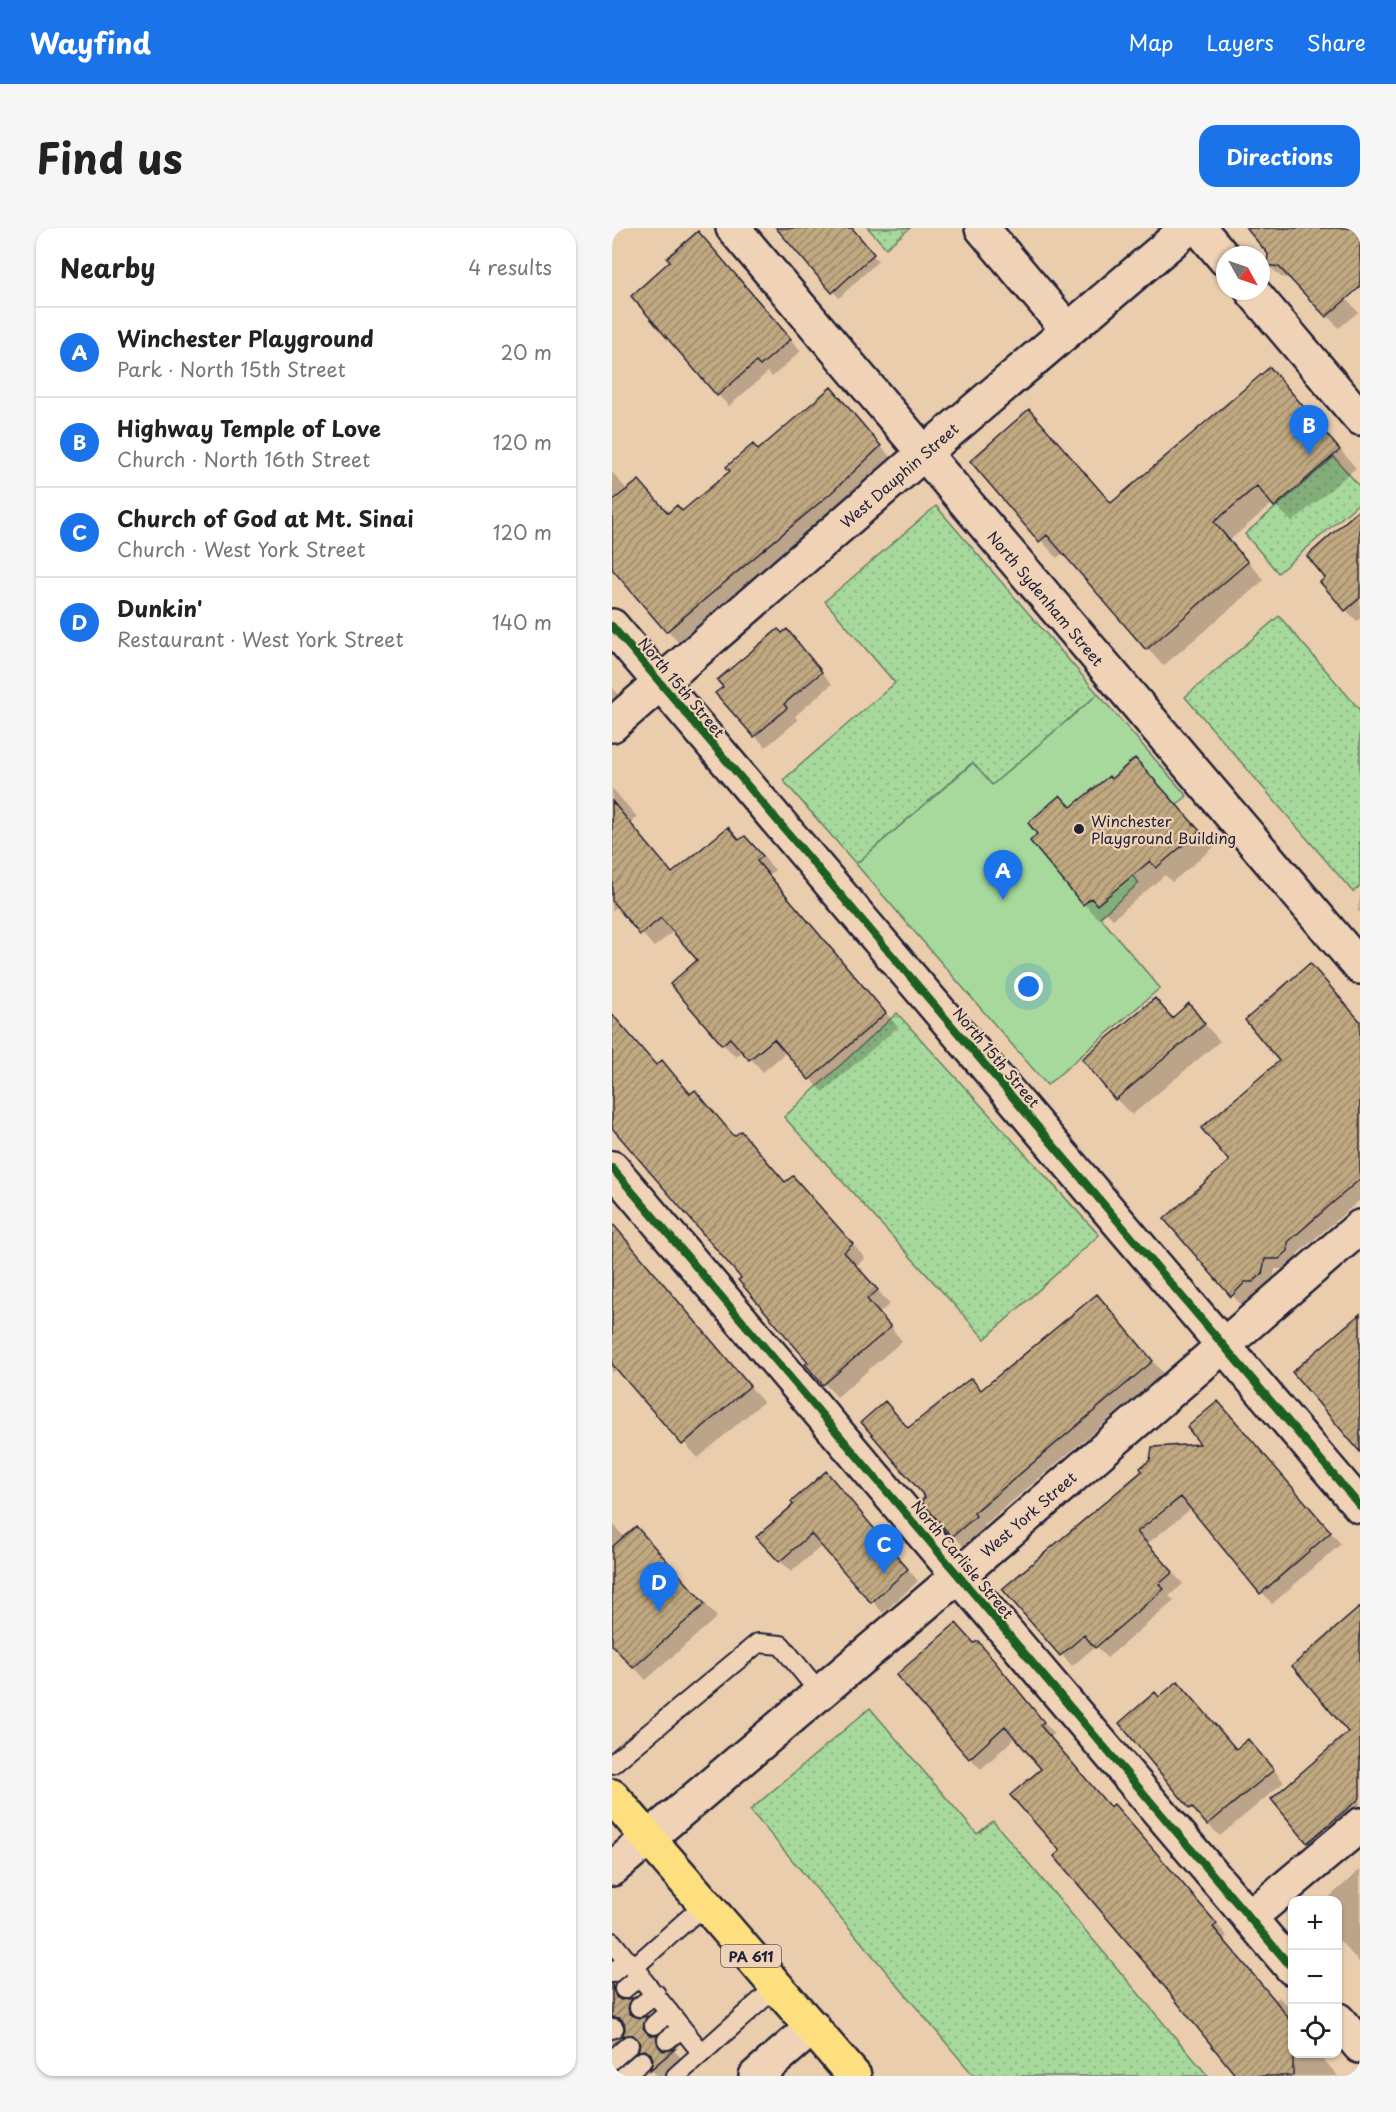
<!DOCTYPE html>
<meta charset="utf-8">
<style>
:root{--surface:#fff;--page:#f6f6f6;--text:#222;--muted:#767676;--line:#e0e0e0;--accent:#1a73e8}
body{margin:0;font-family:"Playpen Sans",sans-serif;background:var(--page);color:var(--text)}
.controls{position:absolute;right:18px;bottom:18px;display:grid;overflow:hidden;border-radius:12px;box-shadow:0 2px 4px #0004}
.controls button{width:54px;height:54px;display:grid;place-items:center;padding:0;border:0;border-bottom:2px solid var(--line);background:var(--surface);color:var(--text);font:30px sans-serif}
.compass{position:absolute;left:604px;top:18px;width:54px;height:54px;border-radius:50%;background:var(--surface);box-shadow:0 2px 4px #0004;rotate:130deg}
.you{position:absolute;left:417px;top:759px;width:21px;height:21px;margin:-15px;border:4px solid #fff;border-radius:50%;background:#1a73e8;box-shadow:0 0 0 9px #1a73e833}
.badge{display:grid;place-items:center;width:39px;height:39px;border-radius:50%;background:var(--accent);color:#fff;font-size:20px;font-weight:700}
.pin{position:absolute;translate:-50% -50px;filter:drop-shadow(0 2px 3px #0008)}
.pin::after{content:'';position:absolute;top:32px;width:21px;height:18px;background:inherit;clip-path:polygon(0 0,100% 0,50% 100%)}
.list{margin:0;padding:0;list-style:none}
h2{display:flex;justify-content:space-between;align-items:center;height:78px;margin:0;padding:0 24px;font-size:26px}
h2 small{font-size:20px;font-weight:400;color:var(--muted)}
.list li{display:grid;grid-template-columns:39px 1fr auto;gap:18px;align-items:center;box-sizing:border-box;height:90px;padding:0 24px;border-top:2px solid var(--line)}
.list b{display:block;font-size:22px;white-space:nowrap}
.list p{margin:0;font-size:20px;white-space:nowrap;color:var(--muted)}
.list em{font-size:20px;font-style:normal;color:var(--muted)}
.icon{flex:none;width:33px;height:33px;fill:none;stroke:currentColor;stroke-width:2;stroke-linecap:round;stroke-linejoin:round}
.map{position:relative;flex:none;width:748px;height:1848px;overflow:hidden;border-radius:18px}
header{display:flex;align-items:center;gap:36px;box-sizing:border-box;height:84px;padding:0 30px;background:var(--accent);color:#fff}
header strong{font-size:28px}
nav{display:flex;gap:33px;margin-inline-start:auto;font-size:21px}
.intro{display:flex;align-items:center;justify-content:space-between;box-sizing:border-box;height:144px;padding:0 36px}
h1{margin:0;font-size:42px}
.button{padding:15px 27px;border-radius:18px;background:var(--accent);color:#fff;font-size:21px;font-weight:700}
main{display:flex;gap:36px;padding:0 36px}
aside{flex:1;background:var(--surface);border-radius:18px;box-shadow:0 2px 4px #0004}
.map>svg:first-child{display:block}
.grass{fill:url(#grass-dots);stroke:#647e6b;stroke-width:1.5}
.park{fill:#a6d99b;stroke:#647e6b;stroke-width:1.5}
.shadow{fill:#0003;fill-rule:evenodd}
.building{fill:url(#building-hatch);stroke:#22223b;stroke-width:1.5}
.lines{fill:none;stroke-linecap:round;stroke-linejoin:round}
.service-casing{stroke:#22223b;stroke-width:22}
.minor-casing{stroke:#22223b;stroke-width:38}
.tertiary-casing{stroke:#22223b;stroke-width:38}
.primary-casing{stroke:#22223b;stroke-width:38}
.service{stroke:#f0d3b6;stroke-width:18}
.minor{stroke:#f0d3b6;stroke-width:33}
.tertiary{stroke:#f0d3b6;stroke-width:33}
.primary{stroke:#fddf80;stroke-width:33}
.cycleway-casing{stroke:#f0d3b6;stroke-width:11}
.cycleway{stroke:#1b5e20;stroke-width:8}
.poi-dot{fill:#22223b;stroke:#f0d3b6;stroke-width:2}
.labels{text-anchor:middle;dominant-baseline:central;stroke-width:4.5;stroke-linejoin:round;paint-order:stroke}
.shield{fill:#f0d3b6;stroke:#605760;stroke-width:1.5}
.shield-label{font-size:14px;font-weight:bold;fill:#22223b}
.street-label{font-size:15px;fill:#22223b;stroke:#f0d3b6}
.poi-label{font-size:15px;fill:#22223b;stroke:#f0d3b6;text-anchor:start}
</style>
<header>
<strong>Wayfind</strong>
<nav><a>Map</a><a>Layers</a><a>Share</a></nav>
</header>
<div class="intro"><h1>Find us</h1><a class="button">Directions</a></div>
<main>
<aside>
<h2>Nearby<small>4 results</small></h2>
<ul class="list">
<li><span class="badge">A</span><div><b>Winchester Playground</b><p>Park · North 15th Street</p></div><em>20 m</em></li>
<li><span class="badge">B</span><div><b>Highway Temple of Love</b><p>Church · North 16th Street</p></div><em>120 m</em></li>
<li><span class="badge">C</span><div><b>Church of God at Mt. Sinai</b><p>Church · West York Street</p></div><em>120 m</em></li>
<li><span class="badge">D</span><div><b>Dunkin'</b><p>Restaurant · West York Street</p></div><em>140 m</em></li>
</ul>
</aside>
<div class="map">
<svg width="748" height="1848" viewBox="0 0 748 1848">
<defs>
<pattern id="grass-dots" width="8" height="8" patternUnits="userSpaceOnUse" patternTransform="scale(1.5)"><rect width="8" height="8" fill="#a6d99b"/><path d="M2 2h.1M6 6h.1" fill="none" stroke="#8fba86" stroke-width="1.8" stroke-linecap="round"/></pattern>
<pattern id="building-hatch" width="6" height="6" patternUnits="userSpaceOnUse" patternTransform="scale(1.5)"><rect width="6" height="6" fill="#c0a880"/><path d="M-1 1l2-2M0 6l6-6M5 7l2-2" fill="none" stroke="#9c886a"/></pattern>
</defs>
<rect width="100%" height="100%" fill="#eacdad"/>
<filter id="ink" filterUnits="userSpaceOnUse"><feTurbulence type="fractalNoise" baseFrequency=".0167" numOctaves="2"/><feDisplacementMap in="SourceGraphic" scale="12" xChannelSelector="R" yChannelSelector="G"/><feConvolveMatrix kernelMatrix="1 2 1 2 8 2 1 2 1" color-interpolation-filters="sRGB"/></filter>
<g filter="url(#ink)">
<path class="grass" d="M256 0H298L274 20Z
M722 229 748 259V274L666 345 633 306Z
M324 278 486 466 380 557 360 535 244 636 171 552 283 455 213 373Z
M667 388 748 482V658L741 664 573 469Z
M285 785 487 1007 373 1111 172 889Z
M258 1480 365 1606 381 1593 596 1848H362L138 1582Z"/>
<path class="park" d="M486 466 575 568 505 631 527 655 488 689 548 760 435 857 244 636 361 535 380 557Z"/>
<path class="shadow" d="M166 0H238L266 33 227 70Z
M647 0H748L734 70 746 84 727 100 679 51 669 49 656 37 658 26Z
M86 5 189 123 160 149 156 144 117 178 106 167 60 34Z
M658 141 744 240 680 294 661 275 618 312 652 352 551 438 452 324 445 330 360 234 500 276Z
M230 172 279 230 230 276 66 414 0 338V244L16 263 27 254 57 286 70 285 147 224Z
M748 283V391L745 393 734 382 715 350Z
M175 403 220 456 183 488 186 492 154 519 143 508 170 407Z
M0 459 11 472 0 482Z
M523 532 602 619 560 654 553 647 501 691 495 685 487 691 472 676 460 581Z
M0 560 25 589 19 595 61 646 116 601 128 613 146 623 163 642 157 647 286 799 211 864 174 824 151 844 131 822 124 829 111 816 87 733 62 703 42 719 6 678 0 683Z
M748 664V685L746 683Z
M698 737 748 792V972L686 1025 687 1034 678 1041H663L660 1057 652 1064 644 1065 631 1079 554 992 619 933 670 833Z
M543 772 562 790 576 778 608 813 520 887 504 871Z
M0 790 45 838 50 834 123 909 129 905 174 955 193 963 253 1030 244 1038 278 1076 267 1085 290 1113 225 1169 195 1137 198 1135 131 1050 0 897Z
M0 995 151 1174 86 1230 6 1140 0 1145Z
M485 1068 551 1145 372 1297 374 1300 352 1319 311 1273 315 1269 273 1175 297 1201 359 1152 370 1163Z
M618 1187 729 1316 660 1376 580 1280 535 1316 571 1356 557 1368 562 1373 495 1430 484 1418 460 1438 392 1361 591 1217Z
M214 1245 306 1353 271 1385 211 1317 179 1344 168 1333 184 1277Z
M0 1295 13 1310 36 1313 105 1389 34 1452 0 1415Z
M748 1381V1586L705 1623 696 1614 738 1504Z
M365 1415 442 1506 438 1509 499 1580 513 1589 615 1708 611 1711 662 1773 667 1769 680 1783V1826H714L711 1831 726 1848H627L450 1623 431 1541 404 1509 369 1541 358 1530 363 1417Z
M566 1455 625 1522 647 1524 672 1554 608 1608 579 1580Z
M748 1642V1735L726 1711V1672H714Z
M0 1751V1757L13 1769 14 1774 19 1771 30 1782 26 1792 35 1790 45 1801 42 1809 55 1823H62L73 1833 55 1848H46L39 1842 42 1833 28 1822V1818L22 1819 0 1841ZM9 1800 13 1801V1806L1 1813V1807Z"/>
<path class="building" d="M164 0H240L262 26 220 65Z
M634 0H748V59L714 89 667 39 655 37 656 26Z
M86 3 179 111 148 138 144 134 105 168 19 68 58 33 55 30Z
M658 139 728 222 662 279 645 258 602 294 636 334 534 422 435 307 427 314 358 233 417 181 499 275Z
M219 159 269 218 219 265 54 404 0 341V273L27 252 56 285 65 277 70 283 118 243 114 239 141 216 146 222Z
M748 281V370L733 383 708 354 713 350 695 328Z
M166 401 170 405 175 401 210 444 172 476 175 480 142 509 103 465 111 459 105 452Z
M523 530 588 603 544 640 538 633 485 677 479 670 471 677 418 613 425 606 416 595 448 567 459 579 497 548 499 551Z
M0 573 60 645 116 599 127 612 133 608 151 628 145 633 274 785 197 852 162 811 137 832 118 810 110 817 58 756 85 732 49 690 28 707 0 673Z
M698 735 748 793V951L676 1014V1023L667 1031H653L650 1046 641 1054H633L619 1069 552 991 617 933 589 900 667 833 633 792Z
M543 770 560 790 577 775 593 796 503 872 470 831Z
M0 786 44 837 50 832 78 866 83 862 122 908 129 903 173 954 181 948 241 1016 232 1024 266 1062 255 1071 279 1099 211 1157 193 1136 196 1134 126 1052 129 1050 0 900Z
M0 995 138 1158 70 1217 0 1136Z
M485 1066 541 1133 362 1285 364 1288 340 1309 309 1273 313 1269 249 1194 273 1173 296 1200 359 1150 369 1162Z
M748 1086V1224L680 1144Z
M606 1173 719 1304 648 1366 569 1269 525 1304 561 1344 547 1356 552 1361 483 1420 472 1407 448 1428 390 1361 530 1243 528 1240 538 1232 540 1219 588 1216 575 1199Z
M214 1243 296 1341 259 1375 199 1306 167 1334 144 1309 181 1277 179 1274Z
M24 1298 93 1376 21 1440 0 1417V1319Z
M748 1379V1570L695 1615 659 1571 736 1504 680 1438Z
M344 1395 362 1415 366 1413 432 1494 428 1497 498 1579 502 1576 560 1643 605 1696 601 1699 662 1771 681 1796V1848H624L544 1748 442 1628 448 1623 398 1567 429 1541 393 1498 357 1531 284 1447Z
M566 1453 624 1521 636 1511 662 1542 595 1597 580 1579 578 1581 507 1495 543 1464 547 1469Z
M0 1756 4 1769 9 1772 20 1770 16 1780 18 1786 28 1790 35 1788 31 1800 38 1807 45 1808 47 1819 51 1823 63 1821 38 1842 41 1832 39 1826 33 1822 26 1823 28 1814 21 1807 10 1808 13 1801 12 1794 8 1790 0 1789Z"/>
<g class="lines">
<defs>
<path id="service" d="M0 1536 146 1415 169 1417 208 1465
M0 1714 90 1825
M22 1739 93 1676
M0 1745 16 1732
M12 1761 29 1747
M27 1779 44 1766
M42 1797 57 1784
M0 1801 2 1800
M55 1812 70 1800
M0 1832 17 1817
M12 1848 30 1833
M64 1848 165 1758"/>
<path id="minor" d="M121 0 748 739
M370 0 456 102
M587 0 613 31
M640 63 748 190
M0 398 748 1278
M0 940 680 1740
M637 1690 748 1597
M726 1792 748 1818
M144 1848 201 1799"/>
<path id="tertiary" d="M0 497 311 226 576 0
M0 1641 347 1347 748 999"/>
<path id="primary" d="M0 1568 242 1848"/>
</defs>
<use href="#service" class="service-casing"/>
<use href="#minor" class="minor-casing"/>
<use href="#tertiary" class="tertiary-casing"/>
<use href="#primary" class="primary-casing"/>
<use href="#service" class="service"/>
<use href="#minor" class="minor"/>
<use href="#tertiary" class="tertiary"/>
<use href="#primary" class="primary"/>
<defs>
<path id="cycleway" d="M0 398 748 1278
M0 940 680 1740"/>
</defs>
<use href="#cycleway" class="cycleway-casing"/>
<use href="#cycleway" class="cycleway"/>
</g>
</g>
<circle class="poi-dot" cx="467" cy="601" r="6"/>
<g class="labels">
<rect class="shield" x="109" y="1717" width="60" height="22" rx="4.5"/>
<g class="shield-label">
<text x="139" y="1728">PA 611</text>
</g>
<g class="street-label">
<text transform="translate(287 247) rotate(-41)">West Dauphin Street</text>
<text transform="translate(434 370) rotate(50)">North Sydenham Street</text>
<text transform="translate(70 459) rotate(50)">North 15th Street</text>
<text transform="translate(385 829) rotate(50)">North 15th Street</text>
<text transform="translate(416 1286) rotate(-41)">West York Street</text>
<text transform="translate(351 1331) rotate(50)">North Carlisle Street</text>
</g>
<g class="poi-label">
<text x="479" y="592">Winchester<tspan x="479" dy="17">Playground Building</tspan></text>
</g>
</g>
</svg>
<div class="controls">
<button>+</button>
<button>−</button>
<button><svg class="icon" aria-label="locate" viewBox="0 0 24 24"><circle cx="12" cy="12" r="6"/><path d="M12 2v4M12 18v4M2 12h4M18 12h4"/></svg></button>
</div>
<svg class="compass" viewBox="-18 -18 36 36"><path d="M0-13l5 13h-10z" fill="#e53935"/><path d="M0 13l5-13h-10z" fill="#767676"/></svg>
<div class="you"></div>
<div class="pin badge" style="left:391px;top:672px">A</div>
<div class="pin badge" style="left:697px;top:227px">B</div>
<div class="pin badge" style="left:272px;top:1346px">C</div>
<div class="pin badge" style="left:47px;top:1384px">D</div>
</div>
</main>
